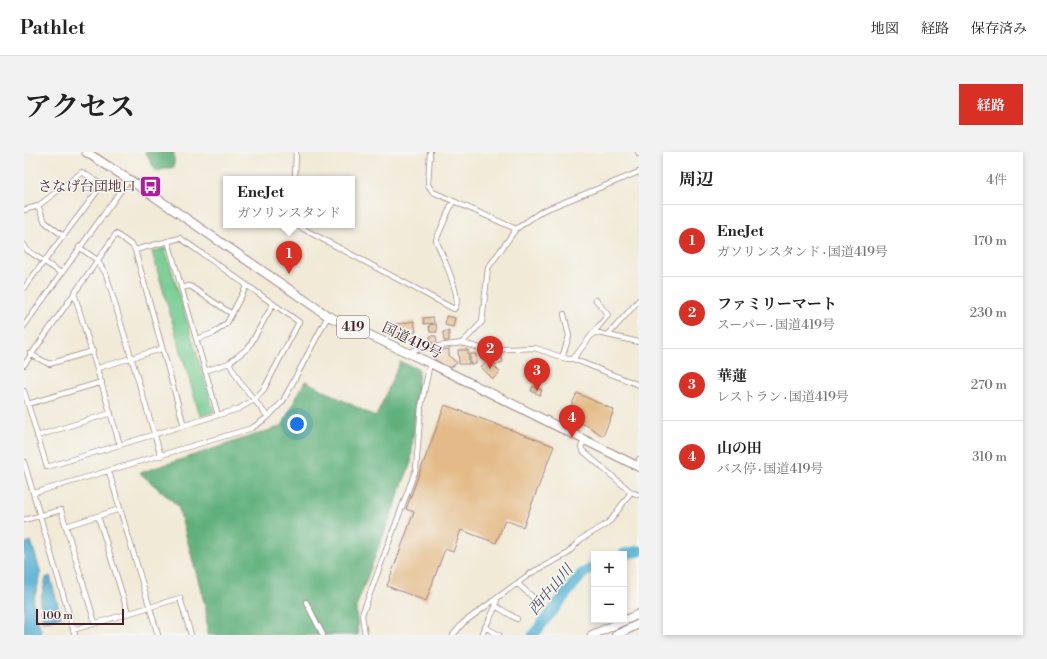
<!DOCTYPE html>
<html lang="ja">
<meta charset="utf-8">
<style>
:root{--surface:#fff;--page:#f2f2f2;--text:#222;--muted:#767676;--line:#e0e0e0;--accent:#d93025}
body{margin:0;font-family:"Libre Bodoni","Noto Serif JP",serif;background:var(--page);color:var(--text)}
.controls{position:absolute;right:12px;bottom:12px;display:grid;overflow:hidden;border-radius:0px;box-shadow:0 2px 6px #0003}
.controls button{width:36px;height:36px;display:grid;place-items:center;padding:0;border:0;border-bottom:1px solid var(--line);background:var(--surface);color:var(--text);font:20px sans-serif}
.scale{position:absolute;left:12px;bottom:10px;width:88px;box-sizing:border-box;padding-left:4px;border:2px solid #4a1f2b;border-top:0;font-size:11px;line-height:14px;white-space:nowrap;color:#4a1f2b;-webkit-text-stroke:3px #f6f6f2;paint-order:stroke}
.you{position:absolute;left:273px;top:272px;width:14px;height:14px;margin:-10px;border:3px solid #fff;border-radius:50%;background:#1a73e8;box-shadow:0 0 0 6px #1a73e833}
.badge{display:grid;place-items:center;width:26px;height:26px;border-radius:50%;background:var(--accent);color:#fff;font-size:13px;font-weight:700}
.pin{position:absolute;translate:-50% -33px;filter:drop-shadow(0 1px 2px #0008)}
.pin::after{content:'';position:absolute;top:21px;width:14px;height:12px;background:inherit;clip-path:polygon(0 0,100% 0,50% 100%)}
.popup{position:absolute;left:199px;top:24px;width:132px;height:52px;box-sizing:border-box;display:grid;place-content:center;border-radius:0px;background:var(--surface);filter:drop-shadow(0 1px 3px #0005);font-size:13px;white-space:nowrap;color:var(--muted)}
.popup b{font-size:15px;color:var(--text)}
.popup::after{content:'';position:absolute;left:50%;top:100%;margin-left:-8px;border:8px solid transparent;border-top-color:var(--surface)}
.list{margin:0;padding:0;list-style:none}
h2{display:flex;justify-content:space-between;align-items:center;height:52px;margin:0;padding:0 16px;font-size:17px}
h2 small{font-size:13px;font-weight:400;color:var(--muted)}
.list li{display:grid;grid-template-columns:26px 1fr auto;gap:12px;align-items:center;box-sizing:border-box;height:72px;padding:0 16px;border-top:1px solid var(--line)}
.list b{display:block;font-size:15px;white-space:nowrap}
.list p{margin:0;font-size:13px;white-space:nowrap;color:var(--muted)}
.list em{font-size:13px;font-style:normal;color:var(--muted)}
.map{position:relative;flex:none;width:615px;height:483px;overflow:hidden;border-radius:0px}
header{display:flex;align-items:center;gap:24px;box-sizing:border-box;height:56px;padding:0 20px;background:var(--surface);border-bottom:1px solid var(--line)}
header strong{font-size:19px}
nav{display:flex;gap:22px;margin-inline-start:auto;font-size:14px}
.intro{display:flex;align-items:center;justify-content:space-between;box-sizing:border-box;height:96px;padding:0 24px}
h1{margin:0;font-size:28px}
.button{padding:10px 18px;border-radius:0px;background:var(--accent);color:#fff;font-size:14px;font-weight:700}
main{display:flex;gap:24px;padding:0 24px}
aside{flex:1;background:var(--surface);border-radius:0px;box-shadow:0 2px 6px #0003}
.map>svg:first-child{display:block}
.green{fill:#75cc92;stroke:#60765e}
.forest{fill:#60b07c;stroke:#556854}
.water{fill:#54b2d3;stroke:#4f687f}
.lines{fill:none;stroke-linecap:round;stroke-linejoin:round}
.river{stroke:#54b2d3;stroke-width:11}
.building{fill:#e4bb88}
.street-casing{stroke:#9e8481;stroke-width:6}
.highway-casing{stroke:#9e8481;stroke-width:10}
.street{stroke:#fff;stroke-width:4.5}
.highway{stroke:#fff;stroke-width:8}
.labels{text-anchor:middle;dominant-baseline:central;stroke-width:3;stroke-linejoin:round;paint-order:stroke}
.shield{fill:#f6f6f2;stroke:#7e6067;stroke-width:1}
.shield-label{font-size:13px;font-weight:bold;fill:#4a1f2b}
.poi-label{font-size:14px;fill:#4a1f2b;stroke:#f6f6f2;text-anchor:end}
.street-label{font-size:14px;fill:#4a1f2b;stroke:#f6f6f2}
.water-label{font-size:15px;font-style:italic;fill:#4e5266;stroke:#f6f6f2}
</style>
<header>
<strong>Pathlet</strong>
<nav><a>地図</a><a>経路</a><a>保存済み</a></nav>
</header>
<div class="intro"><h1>アクセス</h1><a class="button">経路</a></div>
<main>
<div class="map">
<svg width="615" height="483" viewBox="0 0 615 483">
<rect width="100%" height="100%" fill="#f6f6f2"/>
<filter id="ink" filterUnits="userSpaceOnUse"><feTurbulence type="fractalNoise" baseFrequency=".025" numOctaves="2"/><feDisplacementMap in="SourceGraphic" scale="8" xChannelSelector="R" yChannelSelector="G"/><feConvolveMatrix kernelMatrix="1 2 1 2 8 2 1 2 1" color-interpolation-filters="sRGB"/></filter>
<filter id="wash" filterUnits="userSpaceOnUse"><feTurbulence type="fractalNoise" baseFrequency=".012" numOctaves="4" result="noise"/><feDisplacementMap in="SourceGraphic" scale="16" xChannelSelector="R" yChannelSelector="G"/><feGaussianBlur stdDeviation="0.9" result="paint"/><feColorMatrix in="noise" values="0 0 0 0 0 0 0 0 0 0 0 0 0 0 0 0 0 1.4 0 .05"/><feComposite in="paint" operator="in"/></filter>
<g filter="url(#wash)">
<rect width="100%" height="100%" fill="#f1ead7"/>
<path class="green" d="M141 96 190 260 176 264 128 100Z"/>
<path class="forest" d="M121 0H150V15L132 19Z
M376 210 395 217 387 310 332 455 334 483H183L182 457 154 354 116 321 258 274 281 229 352 265Z"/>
<path class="water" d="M7 389 17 422 9 450 18 483H0V392Z
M26 424 37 465 19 470 16 451 22 426Z"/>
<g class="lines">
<path class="river" d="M600 402 615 399
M509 483 558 422 570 415"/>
</g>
<g id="blocks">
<path class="building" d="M422 164 431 166 429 175 421 173Z
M409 165 410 171 400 172 399 166Z
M390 169 392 180 371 184 369 173Z
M412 172 413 180H406L405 173Z
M425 179V189H420L419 180Z
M406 184H412L413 190 407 191Z
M425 197V204L433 211 426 216 411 208V199Z
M434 198H444L445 212H435Z
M476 200 479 210 471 213 468 202Z
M446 202H452V212H446Z
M464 208 476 220 469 227 457 215Z
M509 234 518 238 516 243 507 239Z
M553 241 590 258 579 284 562 273 541 267Z
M421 253 530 294 499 375 481 368 472 391 437 378 429 400 421 397 402 449 363 434 390 360 382 357Z"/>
</g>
</g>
<g filter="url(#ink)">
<use href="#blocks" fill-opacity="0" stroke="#9e8481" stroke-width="1"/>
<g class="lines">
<defs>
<path id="street" d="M406 0 404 33 409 40 492 77
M614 0 615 2
M271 27 272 0
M14 54 21 70 38 83
M0 58 14 54 58 20 78 33 0 136
M272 73 430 157C441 149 416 99 412 88L429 49
M144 89 194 263
M0 93 3 98 37 121
M55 95 73 108 82 122 137 304
M157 136 166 134 208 162
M50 141 96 293
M0 174 105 27
M570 180 584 163 572 148
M584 183 615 148
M172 187 190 181 203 171 223 133
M438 191 458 170 464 116 492 77 518 59 615 20
M384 201 393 197 438 191 463 198 511 196 543 207H549L570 180 615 190
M6 202 25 212 69 199
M538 206 545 184 540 162
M549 207 615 233
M205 211 216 230 244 265
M0 213 92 82 109 94 111 98 160 274
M74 216 137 197
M181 219 205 211 225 195 249 152
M0 239 23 315 214 257 230 248 240 237 275 170 156 86 111 98
M4 252 78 230
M13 284 87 261
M560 289 557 295 559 299 607 340 615 343
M0 310 51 483
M615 310V307
M85 320 134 483
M10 341 228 276 244 265 259 249 304 164
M74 364 104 461
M0 368 37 358 71 471
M42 374 96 357
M494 432 513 449
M282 450 299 483
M472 454 493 467
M461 475 475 483
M49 478 156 446 167 483
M459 481C463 469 472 459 473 447
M341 483 338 463 392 317 397 255 406 211
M429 483 439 471 507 421 543 402 557 387 581 373 587 368 607 340"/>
<path id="highway" d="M62 0 112 32 304 164 406 211 615 315
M568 483 615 462
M592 483 615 472"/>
</defs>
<use href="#street" class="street-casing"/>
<use href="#highway" class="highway-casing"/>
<use href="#street" class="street"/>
<use href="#highway" class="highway"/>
</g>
</g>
<defs>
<symbol id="bus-square" viewBox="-11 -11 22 22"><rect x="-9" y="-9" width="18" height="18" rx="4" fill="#b5179e" stroke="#f6f6f2"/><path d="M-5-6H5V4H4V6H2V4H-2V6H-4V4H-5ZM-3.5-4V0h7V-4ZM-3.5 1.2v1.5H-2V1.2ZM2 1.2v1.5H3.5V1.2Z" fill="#fff"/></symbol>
</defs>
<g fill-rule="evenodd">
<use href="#bus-square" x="114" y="22" width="25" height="25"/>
</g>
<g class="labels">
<rect class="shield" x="313" y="164" width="32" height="22" rx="3"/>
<g class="shield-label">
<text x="329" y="175">419</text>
</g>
<g class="poi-label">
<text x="112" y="35">さなげ台団地口</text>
</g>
<g class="street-label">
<text transform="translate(388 189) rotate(26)">国道419号</text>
</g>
<g class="water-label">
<text transform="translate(527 438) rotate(-50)">西中山川</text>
</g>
</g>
</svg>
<div class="controls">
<button>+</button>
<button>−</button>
</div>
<div class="scale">100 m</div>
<div class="you"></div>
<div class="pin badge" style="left:265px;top:122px">1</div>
<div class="popup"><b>EneJet</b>ガソリンスタンド</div>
<div class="pin badge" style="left:466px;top:217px">2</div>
<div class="pin badge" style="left:513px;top:239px">3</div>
<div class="pin badge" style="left:548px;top:286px">4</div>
</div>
<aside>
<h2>周辺<small>4件</small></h2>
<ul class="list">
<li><span class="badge">1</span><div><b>EneJet</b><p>ガソリンスタンド · 国道419号</p></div><em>170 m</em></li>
<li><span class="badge">2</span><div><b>ファミリーマート</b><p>スーパー · 国道419号</p></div><em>230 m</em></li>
<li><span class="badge">3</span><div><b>華蓮</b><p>レストラン · 国道419号</p></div><em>270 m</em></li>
<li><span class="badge">4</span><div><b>山の田</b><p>バス停 · 国道419号</p></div><em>310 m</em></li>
</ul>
</aside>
</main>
